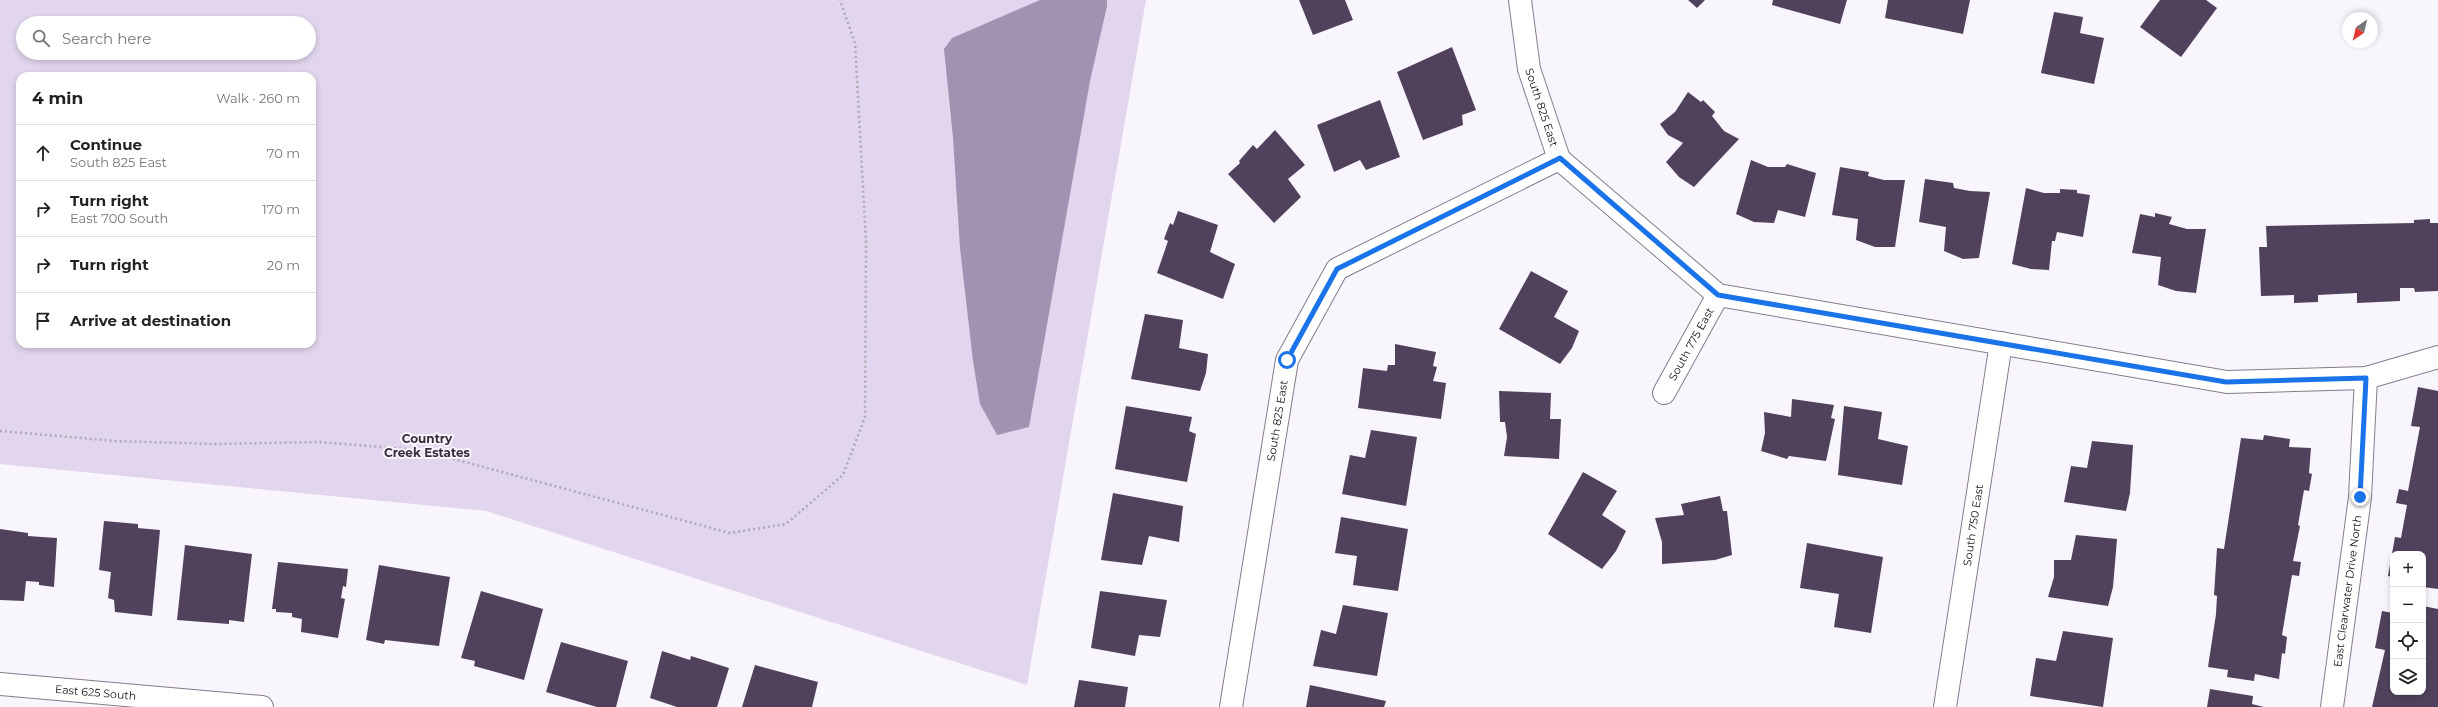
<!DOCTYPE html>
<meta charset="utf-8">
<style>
:root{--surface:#fff;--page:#f2f2f2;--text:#222;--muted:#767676;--line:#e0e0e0}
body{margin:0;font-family:Montserrat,sans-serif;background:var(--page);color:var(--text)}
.controls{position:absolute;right:12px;bottom:12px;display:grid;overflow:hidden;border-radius:8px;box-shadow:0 2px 6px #0003}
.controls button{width:36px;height:36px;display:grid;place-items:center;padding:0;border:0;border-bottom:1px solid var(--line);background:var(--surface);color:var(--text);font:20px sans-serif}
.compass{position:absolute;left:2342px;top:12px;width:36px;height:36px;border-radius:50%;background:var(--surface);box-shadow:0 2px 6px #0003;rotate:214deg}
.stop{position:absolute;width:12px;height:12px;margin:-9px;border:3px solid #1a73e8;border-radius:50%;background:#fff}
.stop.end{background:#1a73e8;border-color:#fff;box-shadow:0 1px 4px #0008}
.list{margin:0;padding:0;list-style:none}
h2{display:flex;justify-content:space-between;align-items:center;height:52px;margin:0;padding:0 16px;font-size:17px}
h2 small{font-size:13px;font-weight:400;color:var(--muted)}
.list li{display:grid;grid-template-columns:26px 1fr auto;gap:12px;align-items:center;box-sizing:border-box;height:56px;padding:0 16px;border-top:1px solid var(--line)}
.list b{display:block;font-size:15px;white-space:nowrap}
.list p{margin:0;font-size:13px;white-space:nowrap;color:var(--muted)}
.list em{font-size:13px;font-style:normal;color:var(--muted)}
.icon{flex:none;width:22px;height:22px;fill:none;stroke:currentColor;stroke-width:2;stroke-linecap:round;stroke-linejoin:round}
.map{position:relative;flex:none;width:2438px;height:707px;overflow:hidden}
.search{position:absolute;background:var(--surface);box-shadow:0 2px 6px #0003;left:16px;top:16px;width:300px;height:44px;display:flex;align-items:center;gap:10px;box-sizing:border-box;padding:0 14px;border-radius:22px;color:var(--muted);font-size:15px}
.panel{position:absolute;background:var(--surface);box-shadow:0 2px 6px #0003;left:16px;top:72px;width:300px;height:276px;border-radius:12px}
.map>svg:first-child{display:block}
.green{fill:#e1d6ed;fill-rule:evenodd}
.water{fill:#a292b2}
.building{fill:#50425d}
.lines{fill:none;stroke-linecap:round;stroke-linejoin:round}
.street-casing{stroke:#847c8c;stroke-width:24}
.path{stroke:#aca9b0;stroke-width:2.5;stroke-dasharray:2 3;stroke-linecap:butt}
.street{stroke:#fff;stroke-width:22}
.route{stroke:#1a73e8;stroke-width:5}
.labels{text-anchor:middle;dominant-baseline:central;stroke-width:4;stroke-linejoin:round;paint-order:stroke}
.street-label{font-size:11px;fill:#131116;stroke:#f9f5fd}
.neighbourhood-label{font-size:12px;font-weight:bold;fill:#362f3d;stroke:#f9f5fd}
</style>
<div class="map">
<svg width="2438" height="707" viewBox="0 0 2438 707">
<rect width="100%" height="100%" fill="#f9f5fd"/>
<path class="green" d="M0 0H1146L1027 685 486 511 0 464ZM23 23H309V53H23ZM20 76H312V344H20Z"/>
<path class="water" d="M1040 0H1107V6L1090 81 1029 427 997 435 980 404 973 361 960 248 953 138 944 49 952 38Z"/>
<path class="building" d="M1299 0H1345L1353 20 1313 35Z
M1688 0H1705L1697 8Z
M1773 0H1847L1840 24 1772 5Z
M1888 0H1970L1963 34 1885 18Z
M2160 0H2206L2217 8 2181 57 2140 27Z
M2054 12 2083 17 2080 33 2104 38 2094 84 2041 73Z
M1452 47 1476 110 1462 115 1463 125 1423 140 1397 72Z
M1688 92 1701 102 1703 100 1715 112 1712 116 1724 131 1739 139 1694 187 1679 177 1666 162 1683 143 1668 135 1660 124 1675 112Z
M1380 100 1400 157 1366 170 1360 160 1334 172 1317 125Z
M1275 130 1305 165 1288 179 1301 197 1274 223 1228 174 1240 163 1239 161 1253 145 1257 149Z
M1751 160 1768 167H1785L1787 164 1816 173 1805 217 1778 210 1774 223 1754 222 1736 214Z
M1840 167 1869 172 1868 176 1884 180H1905L1895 247H1875L1856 240 1858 219 1832 215Z
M1925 179 1953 183 1954 188 1970 191 1990 192 1979 258 1963 259 1944 251 1946 227 1919 222Z
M2026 188 2044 193H2060V189L2077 190V193L2090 195 2083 237 2057 232 2055 241H2052L2049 270 2031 269 2012 264Z
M1178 211 1218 225 1210 252 1235 264 1223 299 1157 273 1168 241 1164 239 1170 223 1173 225Z
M2155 213 2172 217 2169 224 2187 229H2206L2196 293 2176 291 2158 285 2161 257 2132 253 2140 214 2155 217Z
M2430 219V223H2438V291L2415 292 2414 288H2400V301L2357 303V293L2318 295V302L2294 303V295L2261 296 2259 247H2267L2266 226 2414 223V220Z
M1531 271 1568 291 1554 317 1579 331 1572 348 1560 364 1499 329Z
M1145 314 1183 320 1179 348 1208 354 1206 373 1200 391 1131 379Z
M1395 344 1436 352 1433 366 1437 367 1433 381 1446 383 1441 419 1358 408 1363 368 1387 371 1388 365H1395Z
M2418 387 2438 391V589L2423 587V554H2393V577L2388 576 2395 537 2401 538 2407 505 2396 503 2399 489 2408 491 2420 427 2411 426Z
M1499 391 1551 393 1550 419H1561L1559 459 1504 456 1507 437 1505 422H1500Z
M1792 399 1834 405 1831 418 1835 419 1826 461 1789 456 1787 459 1761 451 1765 433 1764 412 1791 417Z
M1126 406 1192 417 1189 431 1196 434 1187 482 1115 469Z
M1844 406 1882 412 1878 439 1908 446 1902 485 1838 475Z
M1371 430 1417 437 1406 506 1342 494 1350 455 1365 458Z
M2264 435 2290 439 2289 447 2311 448 2309 473 2312 474 2309 491 2304 490 2298 525 2300 526 2293 561 2301 562 2299 576 2292 575 2282 635 2287 637 2285 654 2282 653 2279 679 2255 674 2254 681 2227 677 2228 670 2208 667 2216 614 2217 596 2214 595 2217 548 2224 549 2241 438 2263 440Z
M2092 441 2133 445 2130 493 2126 511 2064 502 2071 466 2087 468Z
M1583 472 1617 491 1602 515 1626 531 1616 551 1602 569 1548 534Z
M1113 493 1183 506 1179 542 1149 536 1142 565 1101 560Z
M1720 496 1723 511H1727L1732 555 1715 560 1662 564V542L1655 518 1684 515 1681 504Z
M1341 517 1408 529 1398 591 1353 585 1357 556 1335 553Z
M104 521 138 524V528L160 530 152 616 115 612 114 600 108 598 111 572 99 570Z
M0 529 28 533V536L57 538 54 587 39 585V582L26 581 24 601 0 600Z
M2076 535 2117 539 2113 587 2108 606 2048 597 2054 577V560H2071Z
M1807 543 1883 557 1871 633 1834 627 1839 594 1800 588Z
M185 545 252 554 244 622 229 620V624L177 620Z
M278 562 348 569 346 587 343 586 341 598 345 599 338 638 301 632 302 619 292 617V613L276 612V609H272Z
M379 565 450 577 439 646 385 640 384 644 366 640Z
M481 591 543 609 524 680 474 666 475 661 461 658Z
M1100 591 1167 600 1160 637 1139 635 1135 656 1091 648Z
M1343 605 1388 613 1377 676 1313 666 1321 630 1336 634Z
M2423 606 2438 609V707H2372L2385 650 2375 648 2382 611 2393 613V692H2423Z
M2063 631 2113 638 2103 707 2030 696 2036 658 2056 661Z
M561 642 628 661 616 707H597L546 692Z
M662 651 690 660 691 656 729 668 717 707H677L650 698Z
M755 665 818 682 812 707H742Z
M1079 680 1128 687 1125 707H1074Z
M1310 685 1386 701 1384 707H1306Z
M2210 689 2253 696 2252 704 2264 707H2207Z"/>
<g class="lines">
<defs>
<g id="street">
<path id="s1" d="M1520 0 1529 69 1559 159"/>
<path d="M1559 159 1718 295 2227 382 2366 378 2438 357"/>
<path id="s2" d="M1664 393 1718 295"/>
<path id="s3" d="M0 684 262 707"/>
<path id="s4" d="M1231 707 1287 360 1337 269 1559 159"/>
<path id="s5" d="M1945 707 2001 343"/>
<path id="s6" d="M2332 707 2360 497 2366 378"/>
</g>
</defs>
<use href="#street" class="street-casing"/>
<path class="path" d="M0 431 115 441 216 444 318 442 420 450 730 533 786 524 843 475 865 417 866 242 855 43 840 0"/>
<use href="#street" class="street"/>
</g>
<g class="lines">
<path class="route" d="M1287 360 1337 269 1560 158 1718 295 2226 382 2366 378 2360 497"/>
</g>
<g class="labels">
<g class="street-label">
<text stroke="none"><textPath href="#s1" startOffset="110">South 825 East</textPath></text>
<text stroke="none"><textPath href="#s2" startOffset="56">South 775 East</textPath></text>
<text stroke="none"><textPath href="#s4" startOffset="290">South 825 East</textPath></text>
<text stroke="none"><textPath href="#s5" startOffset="184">South 750 East</textPath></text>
<text stroke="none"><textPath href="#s6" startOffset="117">East Clearwater Drive North</textPath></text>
<text stroke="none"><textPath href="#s3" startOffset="96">East 625 South</textPath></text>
</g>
<g class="neighbourhood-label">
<text x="427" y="438">Country<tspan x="427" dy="14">Creek Estates</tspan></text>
</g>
</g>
</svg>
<div class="controls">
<button>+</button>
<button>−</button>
<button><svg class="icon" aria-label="locate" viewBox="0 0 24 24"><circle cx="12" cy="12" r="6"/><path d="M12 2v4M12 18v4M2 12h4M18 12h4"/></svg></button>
<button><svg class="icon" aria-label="layers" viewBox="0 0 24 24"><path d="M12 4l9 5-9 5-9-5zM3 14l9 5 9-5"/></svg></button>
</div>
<svg class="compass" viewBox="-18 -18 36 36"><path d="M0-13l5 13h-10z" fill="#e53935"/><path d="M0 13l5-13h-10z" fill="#767676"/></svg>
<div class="stop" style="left:1287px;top:360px"></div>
<div class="stop end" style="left:2360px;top:497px"></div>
<div class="search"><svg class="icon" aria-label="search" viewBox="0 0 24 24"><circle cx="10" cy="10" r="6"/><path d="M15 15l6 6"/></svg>Search here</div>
<section class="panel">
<h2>4 min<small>Walk · 260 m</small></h2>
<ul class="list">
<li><svg class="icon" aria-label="ahead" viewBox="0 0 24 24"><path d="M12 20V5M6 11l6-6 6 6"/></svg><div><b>Continue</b><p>South 825 East</p></div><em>70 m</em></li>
<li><svg class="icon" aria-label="right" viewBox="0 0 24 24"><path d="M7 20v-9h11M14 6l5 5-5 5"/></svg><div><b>Turn right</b><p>East 700 South</p></div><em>170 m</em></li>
<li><svg class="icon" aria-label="right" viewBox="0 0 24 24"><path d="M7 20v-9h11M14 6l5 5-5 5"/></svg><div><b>Turn right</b></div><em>20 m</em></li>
<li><svg class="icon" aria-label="arrive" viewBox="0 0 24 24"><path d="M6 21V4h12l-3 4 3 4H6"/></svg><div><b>Arrive at destination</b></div></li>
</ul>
</section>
</div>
